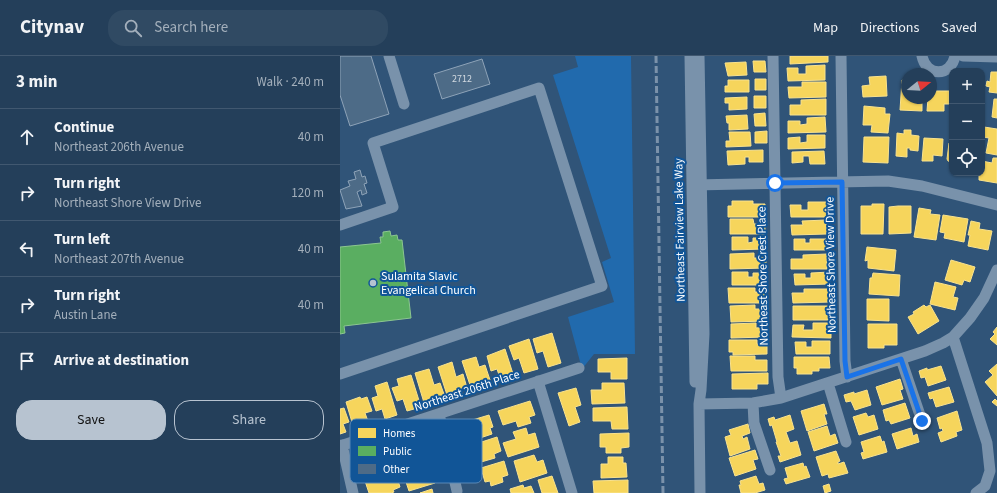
<!DOCTYPE html>
<meta charset="utf-8">
<style>
:root{--surface:#243f5a;--page:#304a63;--text:#f1f3f6;--muted:#a3afbb;--line:#415870;--accent:#b7c3d0}
body{margin:0;font-family:"Source Sans 3",sans-serif;background:var(--page);color:var(--text)}
.controls{position:absolute;right:12px;top:12px;display:grid;overflow:hidden;border-radius:8px;box-shadow:0 1px 3px #0004}
.controls button{width:36px;height:36px;display:grid;place-items:center;padding:0;border:0;border-bottom:1px solid var(--line);background:var(--surface);color:var(--text);font:20px sans-serif}
.compass{position:absolute;left:561px;top:12px;width:36px;height:36px;border-radius:50%;background:var(--surface);box-shadow:0 1px 3px #0004;rotate:72deg}
.stop{position:absolute;width:12px;height:12px;margin:-9px;border:3px solid #1a73e8;border-radius:50%;background:#fff}
.stop.end{background:#1a73e8;border-color:#fff;box-shadow:0 1px 4px #0008}
.list{margin:0;padding:0;list-style:none}
h2{display:flex;justify-content:space-between;align-items:center;height:52px;margin:0;padding:0 16px;font-size:17px}
h2 small{font-size:13px;font-weight:400;color:var(--muted)}
.list li{display:grid;grid-template-columns:26px 1fr auto;gap:12px;align-items:center;box-sizing:border-box;height:56px;padding:0 16px;border-top:1px solid var(--line)}
.list b{display:block;font-size:15px;white-space:nowrap}
.list p{margin:0;font-size:13px;white-space:nowrap;color:var(--muted)}
.list em{font-size:13px;font-style:normal;color:var(--muted)}
.actions{display:flex;gap:8px;padding:12px 16px}
.actions a{flex:1;padding:9px 0;border:1px solid var(--accent);border-radius:16px;text-align:center;font-size:14px;color:var(--accent)}
.actions .main{background:var(--accent);color:#111}
.icon{flex:none;width:22px;height:22px;fill:none;stroke:currentColor;stroke-width:2;stroke-linecap:round;stroke-linejoin:round}
.map{position:relative;flex:none;width:657px;height:437px;overflow:hidden}
header{display:flex;align-items:center;gap:24px;box-sizing:border-box;height:56px;padding:0 20px;background:var(--surface);border-bottom:1px solid var(--line)}
header strong{font-size:19px}
nav{display:flex;gap:22px;margin-inline-start:auto;font-size:14px}
.search{width:280px;height:36px;background:var(--page);display:flex;align-items:center;gap:10px;box-sizing:border-box;padding:0 14px;border-radius:16px;color:var(--muted);font-size:15px}
main{display:flex}
aside{flex:1;background:var(--surface)}
.map>svg:first-child{display:block}
.green{fill:#216aad}
.homes{fill:#f6d55c;stroke:#f9e28d}
.public{fill:#5aae61;stroke:#8cc690}
.building{fill:#4d6b87;stroke:#8ea3b8}
.lines{fill:none;stroke-linecap:round;stroke-linejoin:round}
.minor{stroke:#7992ab;stroke-width:11}
.rail{stroke:#7b92aa;stroke-width:3;stroke-dasharray:7 3;stroke-linecap:butt}
.route{stroke:#1a73e8;stroke-width:5}
.poi-dot{fill:#b7c3d0;stroke:#115597;stroke-width:1.5}
.labels{text-anchor:middle;dominant-baseline:central;stroke-width:4;stroke-linejoin:round;paint-order:stroke}
.number-label{font-size:10px;fill:#d2dae1}
.street-label{font-size:12px;fill:#fff;stroke:#115597}
.poi-label{font-size:12px;fill:#fff;stroke:#115597;text-anchor:start}
.key{fill:#115597;stroke:#5888b6;stroke-width:1}
.key-label{font-size:11px;fill:#fff}
</style>
<header>
<strong>Citynav</strong>
<div class="search"><svg class="icon" aria-label="search" viewBox="0 0 24 24"><circle cx="10" cy="10" r="6"/><path d="M15 15l6 6"/></svg>Search here</div>
<nav><a>Map</a><a>Directions</a><a>Saved</a></nav>
</header>
<main>
<aside>
<h2>3 min<small>Walk · 240 m</small></h2>
<ul class="list">
<li><svg class="icon" aria-label="ahead" viewBox="0 0 24 24"><path d="M12 20V5M6 11l6-6 6 6"/></svg><div><b>Continue</b><p>Northeast 206th Avenue</p></div><em>40 m</em></li>
<li><svg class="icon" aria-label="right" viewBox="0 0 24 24"><path d="M7 20v-9h11M14 6l5 5-5 5"/></svg><div><b>Turn right</b><p>Northeast Shore View Drive</p></div><em>120 m</em></li>
<li><svg class="icon" aria-label="left" viewBox="0 0 24 24"><path d="M17 20v-9H6M10 6l-5 5 5 5"/></svg><div><b>Turn left</b><p>Northeast 207th Avenue</p></div><em>40 m</em></li>
<li><svg class="icon" aria-label="right" viewBox="0 0 24 24"><path d="M7 20v-9h11M14 6l5 5-5 5"/></svg><div><b>Turn right</b><p>Austin Lane</p></div><em>40 m</em></li>
<li><svg class="icon" aria-label="arrive" viewBox="0 0 24 24"><path d="M6 21V4h12l-3 4 3 4H6"/></svg><div><b>Arrive at destination</b></div></li>
</ul>
<div class="actions"><a class="main">Save</a><a>Share</a></div>
</aside>
<div class="map">
<svg width="657" height="437" viewBox="0 0 657 437">
<rect width="100%" height="100%" fill="#305478"/>
<path class="green" d="M235 0H291L295 298H254L242 313 228 261 274 246 262 206 271 202 213 19 238 11Z"/>
<path class="homes" d="M450 0H488V6L450 8Z
M413 5H425L426 16H414Z
M406 6 407 19 388 20 385 7Z
M485 9V24L448 25 447 12H458V18H466V10Z
M651 16H657V37L649 36 650 31 646 30 647 25 650 26Z
M546 20 547 40 523 41 522 30 530 29 529 21Z
M415 23H426V34H415Z
M388 24H409V36H385V30H388Z
M562 24 567 25V42H582V55L560 54Z
M462 26H486V41L449 42 448 31H462Z
M591 32H594V35H609V48H604V55H587L588 42H591Z
M414 40H426V52H414Z
M407 41V53L389 54V47H385V42Z
M486 43V59H450V49H461V44Z
M654 43H657V62L652 61Z
M524 50 545 52V58H550L548 77 531 76 532 69H523Z
M425 57 426 70H415L414 58Z
M407 59 408 73 389 74V67H387L386 60Z
M485 61 486 76 448 77V65H460V69L467 68V62Z
M644 71 657 73V99L646 97 649 82 643 81Z
M564 74H571V79L579 80 578 95 570 94V92H567V101L556 100 557 77 564 78Z
M427 75V87H415V76Z
M389 76H410L411 90 386 91V85H390Z
M467 79H485V92L448 93V82L460 81V87L467 86Z
M524 81H549L548 107 523 106Z
M584 82 603 83 602 100 593 99V105H582Z
M609 87 612 88 611 106 608 105 607 103Z
M423 94V106H409V101H405V108L388 109 387 95Z
M484 95 485 108H470L469 100H463V106L452 107V96Z
M653 102H657V127L639 124V117H642V105L652 107Z
M392 145H413V148H425V161H388V150H392Z
M468 146H487V161H451L450 149H461V154H468Z
M532 148H544L543 178H521V150H532Z
M558 150H571V177L549 178V151Z
M579 152 591 154 590 158 600 159 596 184 574 181Z
M603 159 628 163 624 186 604 182 605 177 600 176Z
M390 163H413L414 168H425V178H390Z
M486 164 487 178 452 179 451 169H463L462 165Z
M631 165 640 167 639 173 652 175 648 194 628 190 630 179H628Z
M392 181H408V187L413 186V182H424V193L392 194Z
M454 183H465V187H470V183H486V194H454Z
M527 191 556 194 554 215 528 212V204L525 205Z
M414 197V202H426V212L390 213V198Z
M487 198V213H451V203H463V199Z
M611 204 635 211 630 226 624 224 622 229 605 224Z
M392 216H408V221H413V217H424V229H392Z
M490 216V228L455 229 454 218H465V222H471V217Z
M533 217 560 219 559 240 529 238 530 222H532Z
M595 226 616 231 613 241 618 242 615 254 590 248Z
M388 232H415V236H426V247H389Z
M464 233H491V246L453 247 452 237H464Z
M527 243H549V265L527 264Z
M415 249V253H427V265L391 266 390 250Z
M584 249 586 251 590 249 599 265 578 278 568 261 574 258 573 256Z
M453 250H489V264H453Z
M416 267V272L426 271V281L391 282V268Z
M473 267H491V282L452 281 453 269H464L463 274H473Z
M528 268H557V289H544V292H528Z
M657 271V289L650 283 655 278 653 276Z
M212 277 221 307 208 311 203 295 197 297 193 283Z
M189 283 198 313 184 317 179 302 174 304 169 290Z
M389 284H417V288H427V298L393 299V296H389Z
M472 285H490V298H456L455 286H466V291H472Z
M165 293 174 321 161 325 157 313 151 315 147 300Z
M390 300H415V304H427V315H391Z
M136 301 139 311 145 309 150 324 144 326 145 330 132 335 122 305Z
M454 301H489L490 312H479V315H472V318H457V312H454Z
M287 302V323H271V316H258V303Z
M112 306 116 321 123 318 127 332 121 334 122 338 108 342 98 311Z
M657 308V340L645 326 653 319 649 315Z
M601 310 606 324 588 330 585 321 581 322 579 315 587 312V314Z
M89 313 94 329 100 327 105 341 99 343V345L85 350 75 317Z
M428 317V328H417V333H392V318Z
M71 319 81 351 67 355 63 343 57 345 52 332 59 330 57 323Z
M560 323 563 333 560 334 563 343 542 349 536 331Z
M47 326 57 359 45 363 42 353 36 355 32 342 38 340 35 330Z
M262 327H284L285 347 252 348 251 334H262Z
M609 331 614 346 596 351 593 342 590 343 588 337Z
M236 332 241 349 235 351 240 366 229 370 218 337Z
M527 334 531 349 515 354 511 345 506 346 504 339 514 336V338Z
M20 341 21 343 27 341 32 355 25 357 29 368 14 373 6 346Z
M655 343 657 345V350L652 346Z
M190 345 195 359 189 361 191 367 178 371 176 365 163 369 158 355Z
M565 347 570 362 551 368 549 364 546 365 543 354Z
M484 348 487 358H484L487 368 467 375 461 355Z
M287 351 288 373H272L271 365H253V352Z
M4 352 9 366 3 368 6 376 0 378V353Z
M617 355 622 374 616 376 617 380 601 386 598 377 603 375 602 372 600 373 597 362Z
M526 357 528 361 534 359 538 373 519 379 513 361Z
M149 359 153 371 150 372 152 378 140 382 138 376 123 381 119 368Z
M450 359 454 373 446 376 450 387 457 385 461 399 440 406 438 400H441L436 386H437L432 369 430 370 428 363 434 361 435 364Z
M408 368 410 377 402 380 403 383 407 381 410 393 390 400 385 381 391 379 389 374Z
M487 370 490 380 495 378 498 387 474 395 468 376Z
M186 372 188 379 195 377 199 391 168 401 163 387 176 383 173 376Z
M571 372 573 380 577 378 579 386 557 393 552 378Z
M289 377V391L281 392V397H266V391H260V378Z
M540 380 542 386 544 385 547 396 523 403 521 397 524 396 521 386Z
M157 381 161 395 154 398 155 402 141 406 139 402 130 405 126 391Z
M415 394 418 403 413 404 416 413 395 420 389 402Z
M496 395 500 405 498 406V408L504 406 508 417 489 422 488 418 482 420 476 401Z
M194 399 197 406 203 404 207 417 180 426 174 405Z
M268 401H283V407H286L287 421 261 422V408H268Z
M164 405 168 419 162 421 163 426 151 430 150 425 145 426 141 412Z
M463 407 464 411 466 410 470 421 446 428 444 423 448 422 445 412Z
M80 409 82 415 91 412 95 427 69 435 64 420 68 419 66 413Z
M55 415 60 431 53 434 54 436 51 437H29L25 425Z
M212 420 218 437H202L198 424Z
M416 420 419 428 423 427 425 434 415 437H401L399 429H401L400 425Z
M288 424V437H254L253 425Z
M489 428 491 435 485 437 483 430Z
M183 429 184 432 191 430 194 437H171L170 433Z
M92 433 93 437H80Z"/>
<path class="public" d="M50 175 51 180 57 179 58 184H62L71 262 4 270 5 277 0 278V191L41 187 40 181H43V176Z"/>
<path class="building" d="M0 0H31L49 58 10 70 0 39Z
M142 3 150 28 102 43 94 18Z
M20 114 22 121 25 120 27 127 24 128 27 137 22 139 21 134 17 136 22 150 6 153 0 134 10 130 8 125 16 123 14 116Z"/>
<g class="lines">
<path class="minor" d="M49 0 64 48
M350 0 355 326
M359 0 364 278 361 334 359 348 360 437
M433 0 438 321 441 342
M501 0 505 305 507 321
M582 0C586 21 611 21 615 0
M623 0 657 1
M355 129 548 125 582 130 657 149
M0 169 53 151 33 87 199 32 262 230 0 318
M613 281 647 387 650 415 645 430 636 437
M561 303 582 365
M198 325 232 437
M488 327 506 386
M413 347 414 367 430 414
M359 348 413 347 441 342 585 295 603 287 613 281 630 262 644 242 657 214
M99 358 117 435
M2 389 13 437
M0 390 239 312"/>
<path class="rail" d="M316 0 323 437"/>
</g>
<g class="lines">
<path class="route" d="M435 127 502 126 505 305 507 321 561 303 582 365"/>
</g>
<circle class="poi-dot" cx="33" cy="227" r="4"/>
<g class="labels">
<g class="number-label">
<text x="122" y="23">2712</text>
</g>
<g class="street-label">
<text transform="translate(340 174) rotate(-91)">Northeast Fairview Lake Way</text>
<text transform="translate(491 209) rotate(-91)">Northeast Shore View Drive</text>
<text transform="translate(423 220) rotate(-91)">Northeast Shore Crest Place</text>
<text transform="translate(127 335) rotate(-18)">Northeast 206th Place</text>
</g>
<g class="poi-label">
<text x="41" y="220">Sulamita Slavic<tspan x="41" dy="14">Evangelical Church</tspan></text>
</g>
</g>
<rect x="10" y="363" width="132" height="64" rx="6" class="key"/>
<rect x="18" y="372" width="18" height="10" fill="#f6d55c"/>
<rect x="18" y="390" width="18" height="10" fill="#5aae61"/>
<rect x="18" y="408" width="18" height="10" fill="#4d6b87"/>
<g class="key-label">
<text x="43" y="381">Homes</text>
<text x="43" y="399">Public</text>
<text x="43" y="417">Other</text>
</g>
</svg>
<div class="controls">
<button>+</button>
<button>−</button>
<button><svg class="icon" aria-label="locate" viewBox="0 0 24 24"><circle cx="12" cy="12" r="6"/><path d="M12 2v4M12 18v4M2 12h4M18 12h4"/></svg></button>
</div>
<svg class="compass" viewBox="-18 -18 36 36"><path d="M0-13l5 13h-10z" fill="#e53935"/><path d="M0 13l5-13h-10z" fill="#a3afbb"/></svg>
<div class="stop" style="left:435px;top:127px"></div>
<div class="stop end" style="left:582px;top:365px"></div>
</div>
</main>
